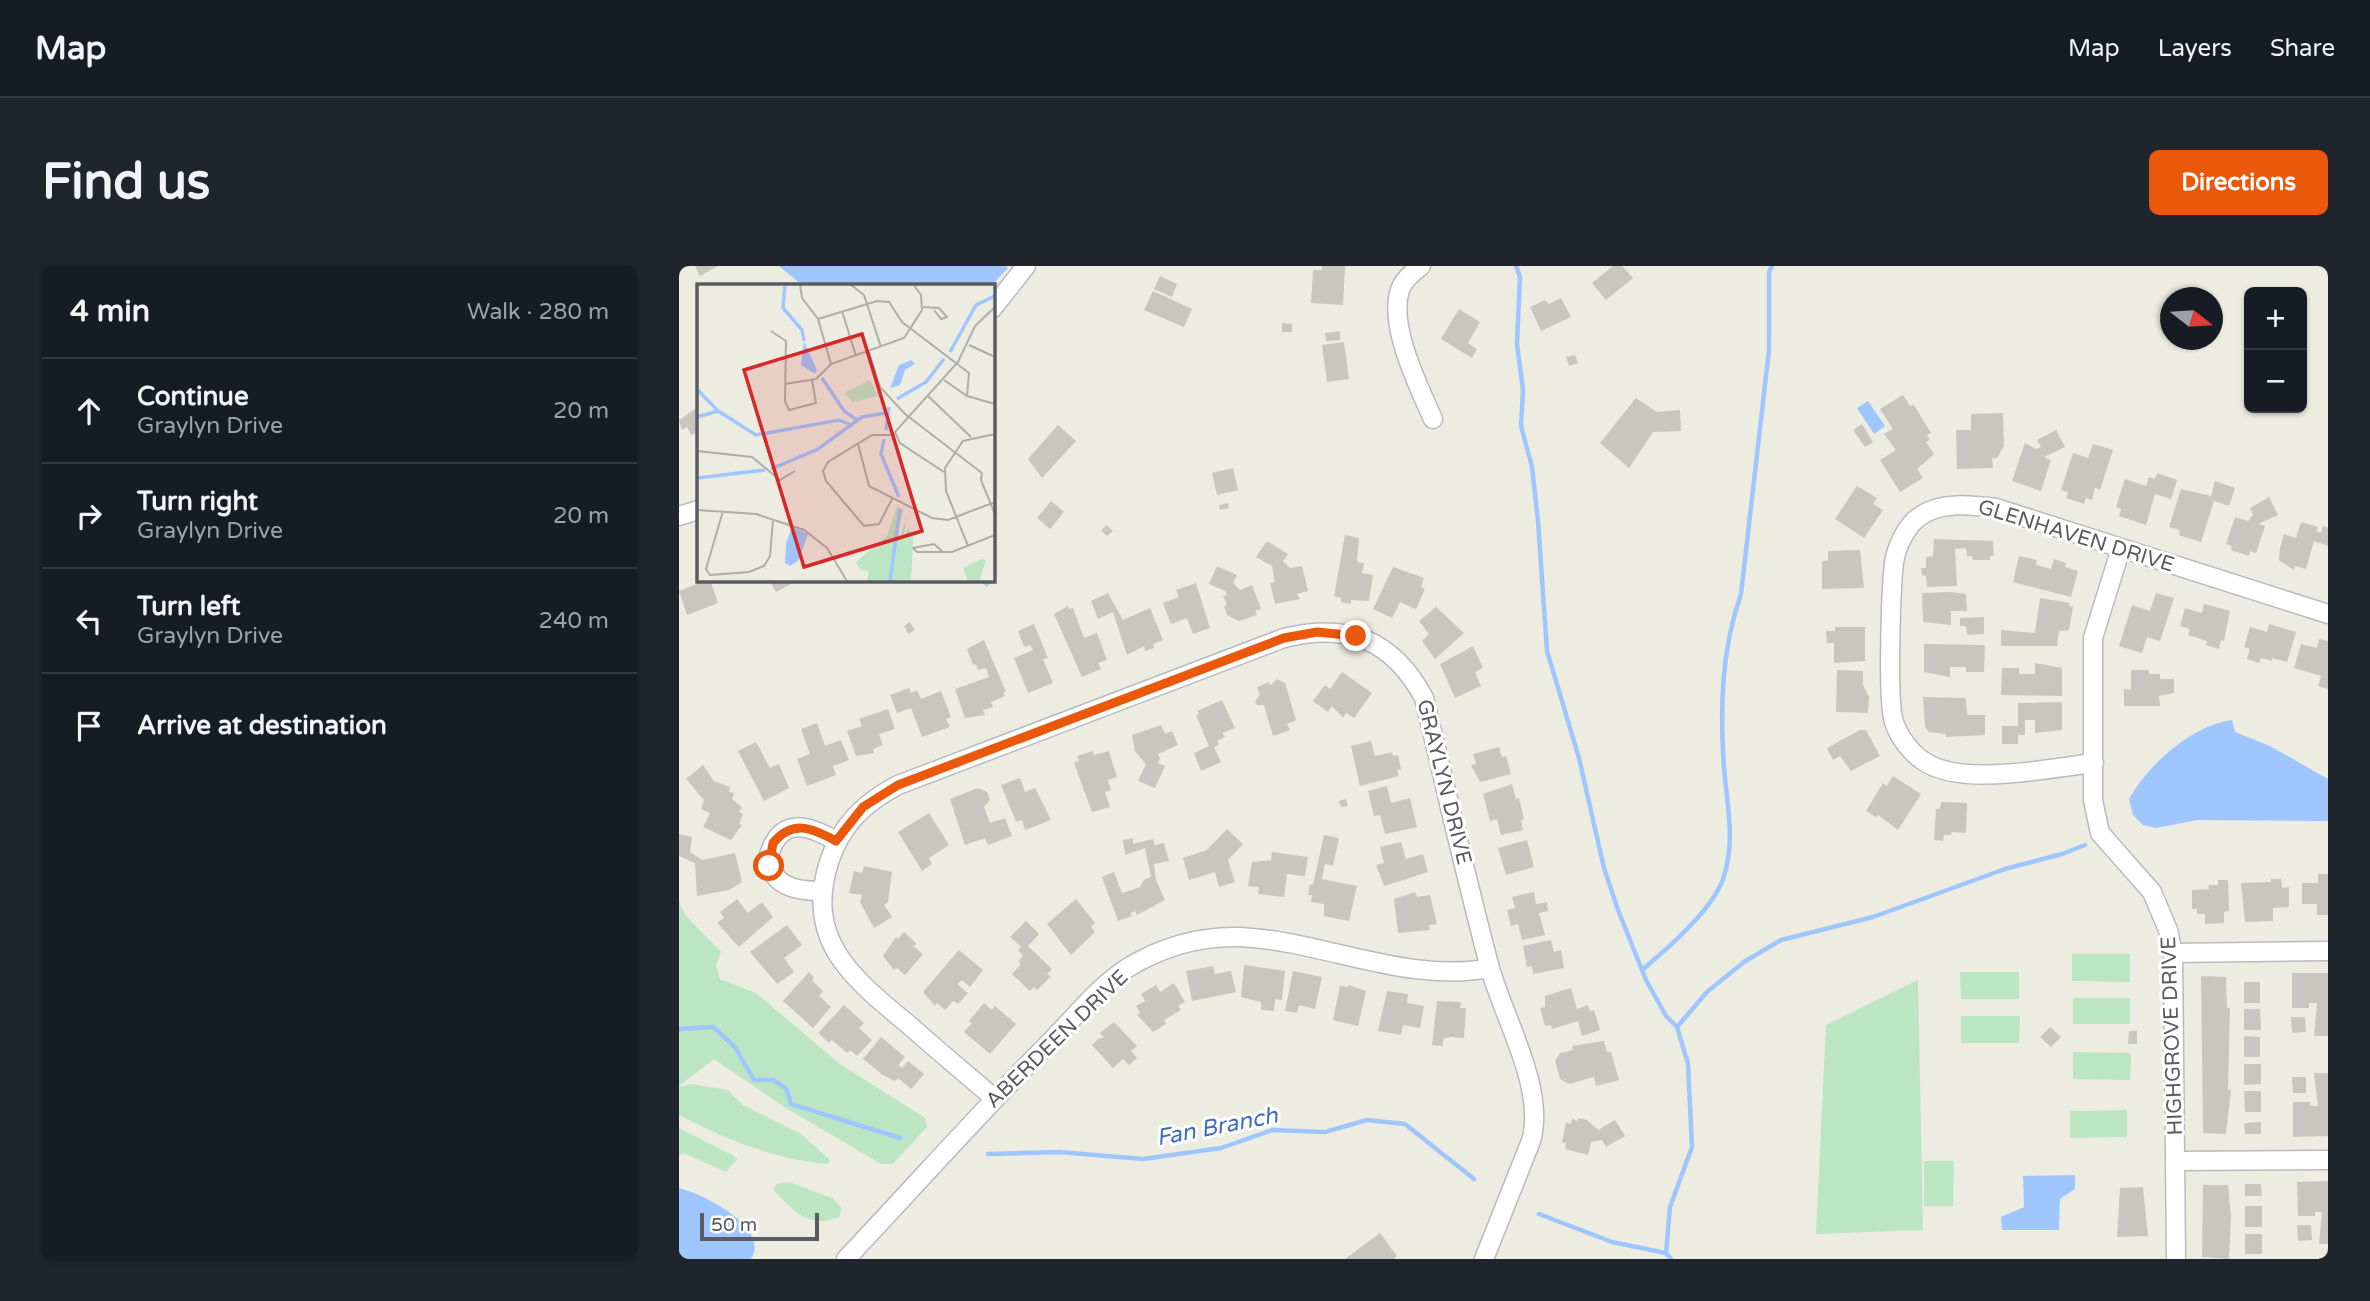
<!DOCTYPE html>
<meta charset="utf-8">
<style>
:root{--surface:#171b24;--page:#20242c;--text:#f1f3f6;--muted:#9ea1a6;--line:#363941;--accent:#ea580c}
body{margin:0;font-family:"Varela Round",sans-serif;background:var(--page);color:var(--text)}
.controls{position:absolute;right:21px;top:21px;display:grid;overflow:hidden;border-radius:10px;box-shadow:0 2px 5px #0004}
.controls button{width:63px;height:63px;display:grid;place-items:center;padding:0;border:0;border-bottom:2px solid var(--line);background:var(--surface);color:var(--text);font:35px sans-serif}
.compass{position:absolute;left:1481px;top:21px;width:63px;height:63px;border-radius:50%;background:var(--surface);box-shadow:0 2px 5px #0004;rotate:107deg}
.scale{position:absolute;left:21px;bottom:18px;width:119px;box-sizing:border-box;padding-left:7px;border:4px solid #5a5c62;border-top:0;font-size:19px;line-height:24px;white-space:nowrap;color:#5a5c62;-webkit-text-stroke:5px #fff;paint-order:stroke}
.stop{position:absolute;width:21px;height:21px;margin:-16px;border:5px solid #ea580c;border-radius:50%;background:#fff}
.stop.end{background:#ea580c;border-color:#fff;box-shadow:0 2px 7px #0008}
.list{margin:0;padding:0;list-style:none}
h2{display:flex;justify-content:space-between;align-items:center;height:91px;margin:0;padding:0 28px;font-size:30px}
h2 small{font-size:23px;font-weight:400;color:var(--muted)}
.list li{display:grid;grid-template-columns:46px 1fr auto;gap:21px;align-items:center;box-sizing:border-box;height:105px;padding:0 28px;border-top:2px solid var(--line)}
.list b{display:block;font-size:26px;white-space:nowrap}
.list p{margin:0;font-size:23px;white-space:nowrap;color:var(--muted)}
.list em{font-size:23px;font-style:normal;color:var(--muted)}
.icon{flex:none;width:38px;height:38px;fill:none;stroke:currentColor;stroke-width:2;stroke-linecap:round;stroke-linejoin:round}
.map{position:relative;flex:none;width:1649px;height:993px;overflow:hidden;border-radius:10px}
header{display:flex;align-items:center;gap:42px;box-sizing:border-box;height:98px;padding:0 35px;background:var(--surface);border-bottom:2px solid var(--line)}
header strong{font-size:33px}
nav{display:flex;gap:38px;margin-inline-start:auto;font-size:24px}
.intro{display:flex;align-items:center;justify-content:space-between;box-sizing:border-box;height:168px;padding:0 42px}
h1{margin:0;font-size:49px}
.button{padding:18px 32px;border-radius:10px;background:var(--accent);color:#fff;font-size:24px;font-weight:700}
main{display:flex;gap:42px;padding:0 42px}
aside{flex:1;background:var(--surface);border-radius:10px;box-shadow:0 2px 5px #0004}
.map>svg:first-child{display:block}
.green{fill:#bce5c3}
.water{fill:#9fc6ff}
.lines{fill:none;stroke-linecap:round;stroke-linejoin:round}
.stream{stroke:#9fc6ff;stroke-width:4.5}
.building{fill:#c8c6be}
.minor-casing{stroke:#b9bac0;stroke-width:21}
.minor{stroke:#fff;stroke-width:18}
.route{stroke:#ea580c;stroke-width:9}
.labels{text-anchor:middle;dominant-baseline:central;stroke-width:6;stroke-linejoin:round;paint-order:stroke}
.street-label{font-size:21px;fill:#5a5c62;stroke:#fff}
.water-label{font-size:23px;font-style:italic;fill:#3f6cc4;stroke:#fff}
.inset-river{fill:none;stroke:#9fc6ff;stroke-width:3.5}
.inset-road{fill:none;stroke:#aeaeaa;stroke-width:2}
.view{fill:#d62828;fill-opacity:0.15;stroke:#d62828;stroke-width:3.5}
.inset-edge{fill:none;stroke:#5a5c62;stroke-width:3.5}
</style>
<header>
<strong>Map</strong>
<nav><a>Map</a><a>Layers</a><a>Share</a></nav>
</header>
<div class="intro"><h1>Find us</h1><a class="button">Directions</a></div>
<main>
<aside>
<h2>4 min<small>Walk · 280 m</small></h2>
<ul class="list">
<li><svg class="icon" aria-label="ahead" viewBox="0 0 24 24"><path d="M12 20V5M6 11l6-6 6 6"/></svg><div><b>Continue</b><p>Graylyn Drive</p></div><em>20 m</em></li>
<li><svg class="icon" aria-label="right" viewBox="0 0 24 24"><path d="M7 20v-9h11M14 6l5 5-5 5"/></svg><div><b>Turn right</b><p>Graylyn Drive</p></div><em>20 m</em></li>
<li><svg class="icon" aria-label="left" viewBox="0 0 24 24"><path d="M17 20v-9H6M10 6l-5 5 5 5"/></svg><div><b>Turn left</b><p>Graylyn Drive</p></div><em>240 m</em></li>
<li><svg class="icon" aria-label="arrive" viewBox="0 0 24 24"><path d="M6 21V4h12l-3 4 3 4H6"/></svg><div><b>Arrive at destination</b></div></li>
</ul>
</aside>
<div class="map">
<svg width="1649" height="993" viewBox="0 0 1649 993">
<rect width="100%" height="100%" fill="#edece1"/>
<path class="green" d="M0 636 7 650 42 686 37 700 41 713 77 727 161 798 246 852 248 861 214 898H202L107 842 35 793 0 820Z
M1393 688H1451V716L1393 715Z
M1281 706H1340V733H1282Z
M1239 714 1244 964 1137 968 1147 759Z
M1394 732H1451V758H1394Z
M1282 750H1341L1340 777H1282Z
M1394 786 1452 787 1451 814 1394 813Z
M12 818 49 824 64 839 122 868 151 894 149 898C97 894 46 873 0 849V821Z
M1448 844V871L1391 872V845Z
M0 862 53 889 58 893 47 906 7 888 0 889Z
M1245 895H1275L1274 940H1245Z
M110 916 153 932 162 941 161 950C132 965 114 945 95 924L97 918Z"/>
<path class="water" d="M100 0H327L329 2 313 19H123Z
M1189 135 1206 160 1195 168 1178 142Z
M1553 454 1556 466 1591 480 1649 513V555L1519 554 1477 562 1464 559 1454 549 1450 533C1469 499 1513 459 1553 454Z
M1396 909V923L1381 933 1380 964H1323L1322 951 1345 941 1344 910Z
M0 922C25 928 92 962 72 993H0Z"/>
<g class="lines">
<path class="stream" d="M837 0 841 11 838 78 844 124 842 160 853 201 859 255 868 385 900 492 925 602 939 644 967 714 987 750 998 761 1009 798 1013 881 991 941 987 987
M963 704C987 684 1034 643 1044 613 1057 577 1048 538 1045 502 1041 442 1042 385 1062 328L1090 84V6L1093 0
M998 761 1028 726 1065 696 1102 674 1194 651 1326 603 1383 588 1406 579
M0 763 34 761 56 781 75 814H94L107 822 112 838 221 872
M309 888 380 886 464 893 542 882 593 864 646 866 688 854 726 858 795 913
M860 948 933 976 987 987 992 993"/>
</g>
<path class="building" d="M16 0H39L21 10Z
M643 0H666L664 39 632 37 634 4H643Z
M934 0H943L954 12 927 34 913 17Z
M481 10 498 18 493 31 475 23Z
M474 25 513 43 505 61 465 44Z
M882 32 892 51 862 65 851 41 866 34 870 38Z
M780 43 801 56 789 77 798 83 793 92 762 73Z
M603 57 613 58V66H603Z
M661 65V74L647 75 646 67Z
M665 76 670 113 648 116 643 79Z
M896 89 899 97 890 100 887 91Z
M1224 129 1231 140 1235 139 1252 167 1248 169 1251 174 1247 176 1255 188 1238 203 1244 212 1221 226 1201 194 1217 184 1205 168 1214 163 1201 143Z
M957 132 978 146 1001 144 1002 165 974 166 950 202 921 177Z
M19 141V166L12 169 8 161 3 164 0 154Z
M1324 147 1325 180 1318 192H1313L1314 202 1278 203 1277 164H1292V148Z
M1183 158 1194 176 1186 181 1174 164Z
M379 159 397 175 363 212 349 193Z
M1377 164 1386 181 1365 191 1372 194 1362 225 1333 215 1346 177 1357 183 1362 181 1358 174Z
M1414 178 1434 184 1421 224 1416 222 1413 234 1407 232 1405 238 1387 232 1389 226 1382 224 1394 187 1409 192Z
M554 202 559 224 538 229 533 207Z
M1478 207 1498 214 1492 233 1476 228 1467 259 1440 250 1442 243 1437 241 1446 213 1467 220 1470 211 1476 213Z
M1536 215 1556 222 1550 240 1535 235 1522 276 1500 269 1501 264 1490 261 1502 223 1532 230Z
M1178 220 1198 232 1194 238 1204 244 1185 272 1156 253Z
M1590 231 1599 249 1579 258 1586 260 1577 287 1571 285 1570 290 1552 284 1553 280 1547 278 1556 251 1569 255 1574 249 1571 242Z
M372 235 385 246 371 263 358 252Z
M549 237 550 242 541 244 540 239Z
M1622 256 1639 261 1637 265 1642 267 1644 260 1649 262V280L1635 275 1627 303 1616 300 1615 304 1600 294 1601 282 1605 268 1617 272Z
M428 259 434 265 428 270 422 264Z
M666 269 680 272 678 296 685 297 683 307 694 309 690 335 672 334V338L662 336V332L655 330Z
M1255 273 1314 275 1315 290H1311V294H1294L1293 290H1288L1287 282 1276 283 1278 320 1248 321 1247 310 1243 309 1242 302H1247V291L1254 290Z
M588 275 609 288 604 295 611 302 623 300 629 325 618 328 621 333 596 338 591 317 596 316 593 300 577 291Z
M1181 284 1185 322 1143 323V295H1149V285Z
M1340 290 1358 294 1357 299 1372 303 1375 293 1387 297 1386 301 1399 305 1392 331 1334 316Z
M538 300 558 309 554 317 561 324 573 319 582 343 576 345 578 349 560 355 548 349 545 340 548 339 544 330 548 329 546 325 530 318Z
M714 301 745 312 742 321 746 323 737 343 721 336 713 352 694 343Z
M31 313 39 337 8 349 0 325Z
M90 313H121L97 326Z
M311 313 313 317 307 321 303 315Z
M517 317 531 362 514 368 508 352 492 358 484 337 500 331 497 324Z
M1271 326 1287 328 1288 345H1272V359L1244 356 1243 327Z
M429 327 444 354 471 342 484 374 474 378 475 382 466 385 465 380 448 389 434 346 419 353 412 335Z
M1477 327 1495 332 1481 375 1468 371 1463 387 1440 380 1453 339 1471 345Z
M1361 332 1391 337 1390 340 1394 341 1390 364 1380 365 1378 380H1322V364L1356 367Z
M1525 338 1551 345 1545 375 1542 374 1540 383 1527 379 1528 375 1509 369 1511 363 1501 360 1506 342 1523 347Z
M389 340 390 343 394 342 405 372 418 367 428 394 419 397 422 403 403 411 375 348Z
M757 341 785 367 756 393 743 375 750 368 740 355Z
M1305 351V368L1288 369 1287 360H1281V352Z
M231 356 236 364 229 368 225 360Z
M355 358 369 392 364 393 374 417 349 427 335 392 354 384 351 379 345 381 339 365Z
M1590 358 1617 366 1608 396 1593 392V395L1582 392 1580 397 1568 393 1571 383 1565 381 1571 361 1588 366Z
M1156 361H1186V395L1155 397V377H1148L1147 365H1156Z
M1640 373 1649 375V423L1639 420 1642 410 1615 402 1622 378 1638 382Z
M305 374 327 426H324L326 430 312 436 314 441 304 444 306 449 286 452 276 423 310 411 307 402 299 404 297 398 294 399 288 383Z
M1245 378 1306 379 1305 406H1287V401H1271V411L1245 406Z
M794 380 804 402 796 406 802 420 776 432 761 398Z
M1356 397 1383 402V430L1322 429 1323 402H1340V408H1356Z
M1158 404 1184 405V419L1190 431 1189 447 1157 446Z
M1452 404H1470V408H1481V413H1495V427L1480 430 1481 440H1445V423L1452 424Z
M663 406 693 427 675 452 667 447 664 452 653 440 649 446 634 435 646 419 651 423Z
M598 413 606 417 617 454 608 458 611 464 594 470 585 439H578L576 435 581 429 578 421 590 416 591 420Z
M230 422 232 427 238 424 242 433 262 425 272 451 267 453 271 461 243 471 232 442 218 447 211 429Z
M1244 431 1287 432 1288 449H1306V469L1267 471V468L1250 466 1246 461Z
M543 434 556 462 543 467 546 471 538 475 540 479 535 481 542 496 522 505 515 487 530 480 517 449 520 448 518 445Z
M1383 436V464L1356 467V454H1346V469H1339V478H1323V460H1339V437Z
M209 443 216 463 200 468 204 479 194 483 195 487 177 490 168 465 183 460 180 453Z
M138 457 146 480 162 474 170 494 154 500 157 509 128 520 118 493 131 488 122 463Z
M482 459 486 468 493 465 499 479 479 488 481 492 479 497 486 500 476 522 459 515 467 498 456 485 453 469Z
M1181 464H1187L1201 490 1172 505 1161 490 1154 494 1148 482Z
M692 475 696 490 713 486 714 490 719 489 722 503 718 504 720 510 681 520 672 480Z
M77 476 91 502 100 498 110 522 85 535 59 485Z
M820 481 823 491 827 490 832 508 801 516 792 499 797 498 794 488Z
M414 485 415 489 430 485 438 511 429 514 432 524 426 526 431 541 413 546 395 497 400 495 398 490Z
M24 499 35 515 51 521 50 526 55 527 53 533 63 541 60 546 64 548 60 558 63 559 52 574 24 561 31 547 22 543 25 534 7 513Z
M1214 510 1242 528 1219 564 1199 549 1197 551 1187 545 1204 517 1208 520Z
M341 512 346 526 356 522 372 554 346 564 343 554 337 556 322 519Z
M833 518 837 533 840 532 845 553 842 554 844 564 822 569 818 553 811 555 804 528Z
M708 520 712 537 731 532 738 561 706 568 701 549 695 550 689 525Z
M299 522 308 526 311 534 305 541 311 557 326 552 333 570 309 579 306 572 286 579 271 533Z
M667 533 669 540 662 541 660 535Z
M1262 536 1288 537 1287 567 1273 566 1272 569H1265L1264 575 1255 574 1257 543H1261Z
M250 547 270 579 250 592 253 598 243 605 219 566Z
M548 563 564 578 549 594 556 616 540 621 536 606 510 614 504 592 528 584Z
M0 568 13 571 11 586 23 594 56 587 63 616 50 624 18 630 16 597 0 590Z
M645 569 660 572 654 600 646 598 643 613 678 620 670 655 645 650V638L632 636 633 629H629L631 618 634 619Z
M454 572V578L474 573 476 579 485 577 490 595 475 598 477 614 486 634 458 649 456 645 451 647 453 650 439 655 423 611 435 606 443 627 461 621 465 614 472 611 466 582 446 589 444 574Z
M848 574 855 601 827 609 819 582Z
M722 576 727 593 744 588 749 606 705 620 697 599 705 597 701 581Z
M593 586 629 591 626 610 608 608 605 631 579 628 580 621 569 620 573 596 592 594Z
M185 600 213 606 209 636 205 639 213 651 195 662 181 636 183 629 170 627 175 605 183 607Z
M1639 608H1649V649H1638V638H1623V617H1639Z
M1592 613H1602L1603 622 1610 621V641L1594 642V655L1566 656 1562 617 1592 616Z
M1539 614H1549L1550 645 1545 646V657L1526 658V648H1518V643H1513V624L1530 623 1529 619H1539Z
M736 626 738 631 751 629 758 658 750 659 751 664 719 667 715 633Z
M855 626 857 638 868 636 869 645 860 647 866 669 843 674 839 658 832 660 828 644 836 642 833 631Z
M58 633 69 647 83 636 94 651 60 681 38 657 45 652 41 646Z
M397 633 416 657 412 661 416 666 392 689 368 658Z
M347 655 360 668 349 680 373 703 368 708 372 710 358 724 355 721 351 725 333 708 342 698 339 695 344 690 339 684 342 681 331 671Z
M108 659 123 679 105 692 115 706 98 718 71 686Z
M225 666 238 678 234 680 244 688 226 709 218 702 215 704 204 690 217 671 219 673Z
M872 674 875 686 882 684 885 702 854 708 853 700 848 701 844 680Z
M280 684 304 704 291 721 283 714 278 718 289 727 279 738 274 735 266 744 258 737 256 740 244 726Z
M565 699 606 705 603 734 596 733 595 745 582 744V736L562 731Z
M534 700 536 708 552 705 557 726 513 735 507 705Z
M614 705 643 711 636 743 620 739 618 747 606 745Z
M130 706 135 711 133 714 144 725 140 730 152 741 134 762 104 735Z
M1613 707H1649V770H1635L1638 737H1630V742H1613Z
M1522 710 1547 711 1548 742H1551L1549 824H1552L1547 868 1524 867Z
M1565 716H1581V737H1565Z
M495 717 506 736 499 740 502 744 485 754 487 758 474 766 458 749 461 747 457 740 466 735 462 728 477 719 481 726Z
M669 719 687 725 679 760 654 754 661 720 669 721Z
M892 722 898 743 909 739 911 745 915 744 921 764 903 770 899 755 873 763 872 759 866 760 861 742 866 741V730Z
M708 725 729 728 728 737 745 740 741 762 724 759 722 769 699 765Z
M758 735 782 736 781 742H787L785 772 771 771 764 773V780L753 779Z
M305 737 313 744 316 740 337 758 311 788 285 766 293 757 290 755Z
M165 739 185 757 180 762 193 774 178 790 171 784 168 787 153 774 150 777 139 767Z
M1565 743H1581L1582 764H1565Z
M1612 751H1626L1627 766 1613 767Z
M435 756 458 780 452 785 458 792 450 799 444 793 434 802 413 779 420 772H425L421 767Z
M1371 761 1382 771 1372 781 1361 771Z
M1450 765H1458V778H1449Z
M1565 770 1581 771V791H1565Z
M202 771 226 791 219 799 223 802 229 795 245 808 232 823 219 812 216 815 204 809 184 793Z
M925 775 928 786H932L940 814 917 820 915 811 890 818 881 813 876 795 881 787 894 784 893 780Z
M1565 798H1582V818L1565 819Z
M1635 807H1649V870L1614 871V836H1631V840H1639Z
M1613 811H1627V827H1614Z
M1565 825H1582V846H1566Z
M899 852 908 854 919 864 936 854 946 870 927 881 923 874 912 876 909 889 886 883 887 877 883 876 887 857 892 858 893 853 899 855Z
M1582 856V868H1566L1565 857Z
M1649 915V978H1640L1643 946H1636V950H1619L1618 916Z
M1566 918H1582L1583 930H1566Z
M1524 919H1549L1552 951 1550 993 1523 991Z
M1464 921 1469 970 1438 971 1441 922Z
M1566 940H1583V961H1566Z
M1618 959H1632L1633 974 1619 975Z
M701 967 718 990 714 993H666Z
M1566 968H1583V988H1566Z"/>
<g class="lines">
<defs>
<path id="minor" d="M742 0C734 6 724 14 721 24 709 60 740 121 754 153
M313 43 347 0
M0 250 19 244
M1442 282 1414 372V534L1421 567 1473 626 1489 664 1494 687 1497 993
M1415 497C1370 502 1280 522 1243 494 1231 486 1219 469 1215 456 1208 435 1212 322 1215 297 1217 282 1227 260 1240 251 1261 235 1293 239 1317 242L1649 348
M142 625C116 625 90 620 90 589 102 550 129 559 157 575
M1494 687 1649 685
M315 832C287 808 258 784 230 759 175 713 125 676 150 596 162 559 185 537 219 519L605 372C669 356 714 374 745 432 767 522 787 613 811 702 825 753 867 823 852 875L805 993
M1497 895 1649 894
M167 993C233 923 298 850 366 781 393 755 418 721 450 701 483 681 522 670 561 671 645 675 728 718 811 702"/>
</defs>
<use href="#minor" class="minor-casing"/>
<use href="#minor" class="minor"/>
</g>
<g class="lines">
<path class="route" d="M90 600 94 577C114 553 133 562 157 575L184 541 219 519 605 372 638 366 677 370"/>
</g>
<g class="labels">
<g class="street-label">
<text transform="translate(1397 270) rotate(17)">GLENHAVEN DRIVE</text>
<text transform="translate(765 516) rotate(76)">GRAYLYN DRIVE</text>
<text transform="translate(1493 770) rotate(-92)">HIGHGROVE DRIVE</text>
<text transform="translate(378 773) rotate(-44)">ABERDEEN DRIVE</text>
</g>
<g class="water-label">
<text transform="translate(538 861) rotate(-11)">Fan Branch</text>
</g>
</g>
<g transform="translate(18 18)">
<rect width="298" height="298" fill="#edece1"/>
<path d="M173 96 181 112 156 118 147 109ZM200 222 207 226 200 250 204 252 209 232 207 254 211 243 216 255 214 297H170L172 287 164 286 159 278 190 252ZM285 275 289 276 282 297H271L266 284Z" fill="#bce5c3"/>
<path d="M107 57 120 86 118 90 104 81ZM214 76 218 80 208 86 203 101 193 104 202 81ZM95 243 111 250 101 277 93 282 88 279 89 259Z" fill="#9fc6ff"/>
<path class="inset-river" d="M88 0 86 24 105 46 107 57M253 68 279 21 298 12M125 94 147 127 160 136M0 105 21 127 59 151 142 136 156 142M200 115 229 98 247 75M0 133 21 127M189 146 192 123M187 155 184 170 202 213M74 185 121 165 165 133 189 129M0 194 68 186M193 297 203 225"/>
<path class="inset-road" d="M103 0 105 14 121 35 134 80M153 0 167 11 184 63M226 23 242 24 250 33 244 35 237 26M145 27 159 72M121 35 180 17 192 18 205 38 272 89 270 112M74 47 89 57 88 117 92 126 119 119 115 96M272 61 298 73M172 68 183 103 208 130 285 189M247 96 270 112 298 120M88 100 119 95 134 80 207 54 225 26 224 11 216 0M231 112 274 153M161 160 172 202 235 234 251 236 298 218M0 167 55 173 83 196 98 187M247 188 203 159 198 148 261 78 278 42 298 23M285 189 284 196 298 230M195 215 182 240 167 242 129 197 126 187 131 178 175 151H198M0 226 59 230 107 246 130 264 150 297M26 227 9 285 13 291 52 288 67 282 73 272 76 235M271 262 249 207 248 184 266 157 298 150M245 267 237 260 216 264 220 268H255L298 251"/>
<path class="view" d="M165 50 225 247 107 283 47 86Z"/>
<rect width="298" height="298" class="inset-edge"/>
</g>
</svg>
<div class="controls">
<button>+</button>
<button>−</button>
</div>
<svg class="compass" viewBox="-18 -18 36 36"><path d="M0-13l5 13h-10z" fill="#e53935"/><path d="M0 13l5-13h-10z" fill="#9ea1a6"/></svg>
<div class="scale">50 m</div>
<div class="stop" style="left:90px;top:600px"></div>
<div class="stop end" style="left:677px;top:370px"></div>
</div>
</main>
